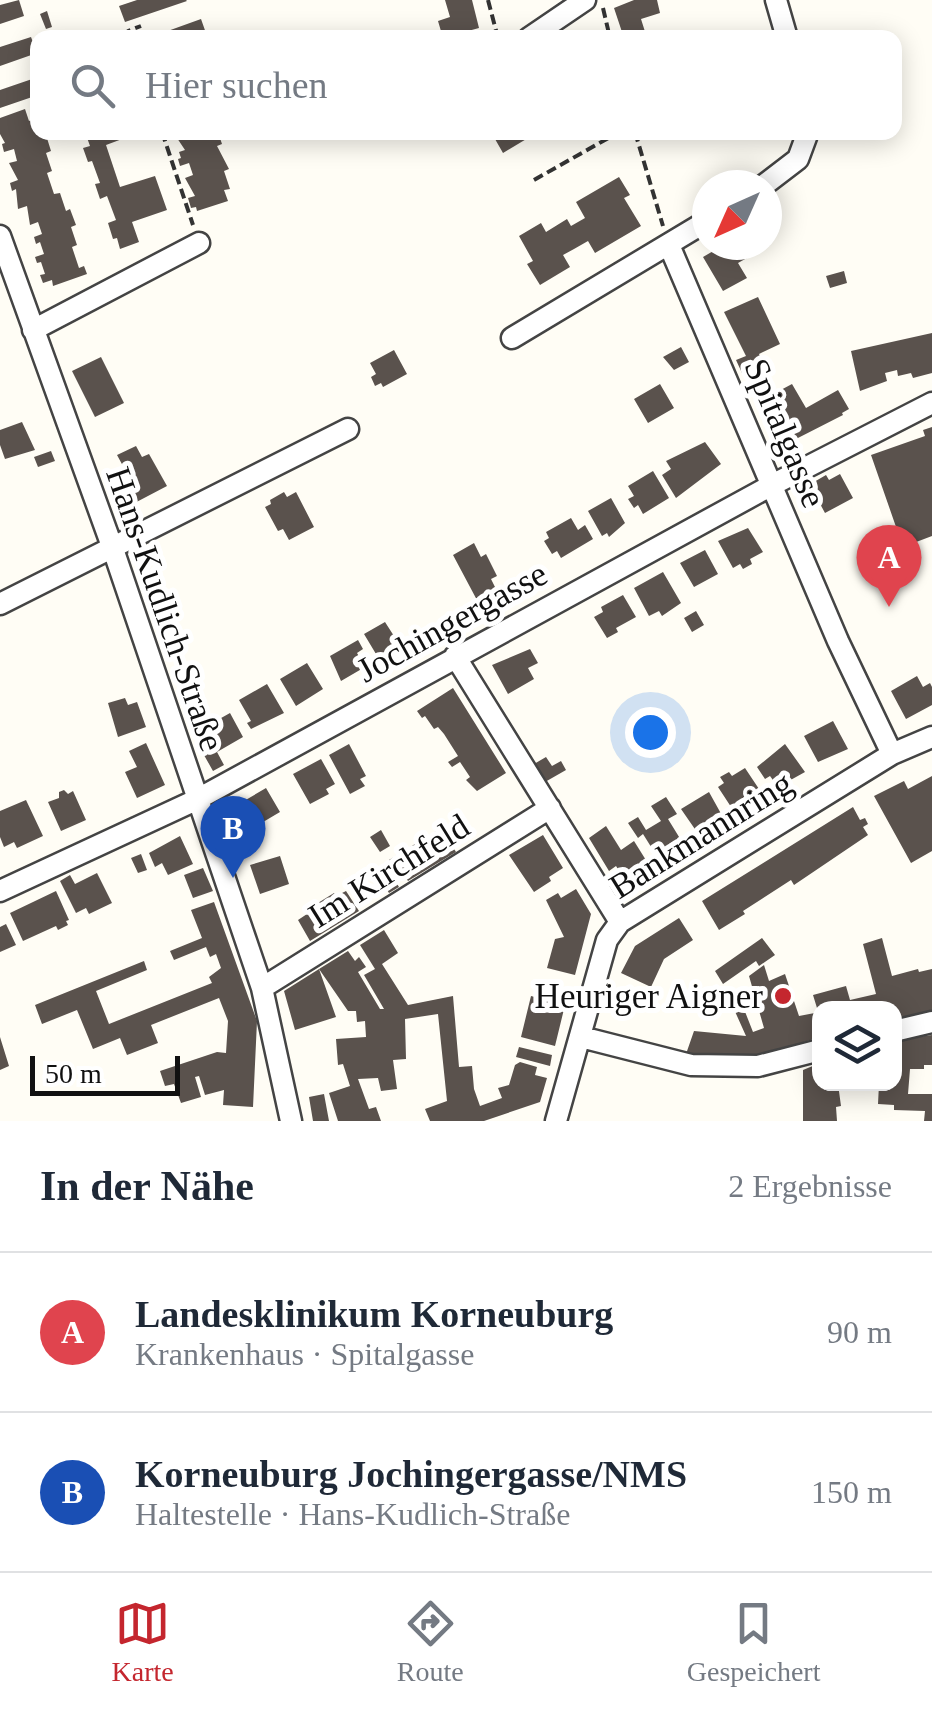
<!DOCTYPE html>
<html lang="de">
<meta charset="utf-8">
<style>
:root{--surface:#fff;--page:#f2f2f3;--text:#1f2937;--muted:#747a83;--line:#e0e1e3;--accent:#c4262e}
body{margin:0;font-family:Georgia,serif;background:var(--page);color:var(--text)}
.controls{position:absolute;right:30px;bottom:30px;display:grid;overflow:hidden;border-radius:20px;box-shadow:0 5px 25px #0003}
.controls button{width:90px;height:90px;display:grid;place-items:center;padding:0;border:0;border-bottom:2px solid var(--line);background:var(--surface);color:var(--text);font:50px sans-serif}
.compass{position:absolute;left:692px;top:170px;width:90px;height:90px;border-radius:50%;background:var(--surface);box-shadow:0 5px 25px #0003;rotate:225deg}
.scale{position:absolute;left:30px;bottom:25px;width:150px;box-sizing:border-box;padding-left:10px;border:5px solid #111;border-top:0;font-size:28px;line-height:35px;white-space:nowrap;color:#111;-webkit-text-stroke:8px #fff;paint-order:stroke}
.you{position:absolute;left:650px;top:732px;width:35px;height:35px;margin:-25px;border:8px solid #fff;border-radius:50%;background:#1a73e8;box-shadow:0 0 0 15px #1a73e833}
.badge{display:grid;place-items:center;width:65px;height:65px;border-radius:50%;background:var(--accent);color:#fff;font-size:32px;font-weight:700}
.pin{position:absolute;translate:-50% -82px;filter:drop-shadow(0 2px 5px #0008)}
.pin::after{content:'';position:absolute;top:52px;width:35px;height:30px;background:inherit;clip-path:polygon(0 0,100% 0,50% 100%)}
.list{margin:0;padding:0;list-style:none}
h2{display:flex;justify-content:space-between;align-items:center;height:130px;margin:0;padding:0 40px;font-size:42px}
h2 small{font-size:32px;font-weight:400;color:var(--muted)}
.list li{display:grid;grid-template-columns:65px 1fr auto;gap:30px;align-items:center;box-sizing:border-box;height:160px;padding:0 40px;border-top:2px solid var(--line)}
.list b{display:block;font-size:38px;white-space:nowrap}
.list p{margin:0;font-size:32px;white-space:nowrap;color:var(--muted)}
.list em{font-size:32px;font-style:normal;color:var(--muted)}
.icon{flex:none;width:55px;height:55px;fill:none;stroke:currentColor;stroke-width:2;stroke-linecap:round;stroke-linejoin:round}
.map{position:relative;flex:none;width:932px;height:1121px;overflow:hidden}
.search{position:absolute;background:var(--surface);box-shadow:0 5px 25px #0003;left:30px;right:30px;top:30px;height:110px;display:flex;align-items:center;gap:25px;box-sizing:border-box;padding:0 35px;border-radius:20px;color:var(--muted);font-size:38px}
.sheet{height:450px;background:var(--surface)}
nav{display:flex;justify-content:space-around;align-items:center;box-sizing:border-box;height:140px;border-top:2px solid var(--line);background:var(--surface);font-size:28px;color:var(--muted)}
nav a{display:grid;justify-items:center;gap:5px}
nav .on{color:var(--accent)}
.map>svg:first-child{display:block}
.building{fill:#5a524d}
.lines{fill:none;stroke-linecap:round;stroke-linejoin:round}
.minor-casing{stroke:#444;stroke-width:25}
.path{stroke:#333;stroke-width:4;stroke-dasharray:10 5;stroke-linecap:butt}
.minor{stroke:#fff;stroke-width:20}
.poi-dot{fill:#c4262e;stroke:#fff;stroke-width:4}
.labels{text-anchor:middle;dominant-baseline:central;stroke-width:10;stroke-linejoin:round;paint-order:stroke}
.street-label{font-size:35px;fill:#111;stroke:#fff}
.poi-label{font-size:35px;fill:#111;stroke:#fff;text-anchor:end}
</style>
<div class="map">
<svg width="932" height="1121" viewBox="0 0 932 1121">
<rect width="100%" height="100%" fill="#fffdf5"/>
<path class="building" d="M19 0 24 16 0 24V5Z
M137 0H186L187 1 125 22 119 6Z
M445 0H472L479 28 468 31 469 38H443L438 21 450 17Z
M634 0H657L660 13 641 19 647 38H624L614 8Z
M47 11 52 27 46 29 40 14Z
M201 19 207 36 151 38V37Z
M31 37 37 53 0 66V47Z
M38 77V95L0 108V90Z
M25 109 29 121 34 119 40 137 46 135 51 151 46 153 52 171 47 173 54 194 60 193 66 211 70 209 76 225 71 227 77 245 72 247 79 268 84 266 87 274 53 286 52 280 43 283 40 275 45 274 41 262 37 263 35 257 44 254 40 242 36 244 34 237 42 234 38 222 30 225 27 206 18 209 16 189 12 191 10 183 18 180 9 163 17 161 14 149 4 152 2 144 5 143 0 134V118Z
M85 132H141L106 145 120 187 155 176 167 210 132 222 139 242 120 249 117 238 113 239 108 223 116 220 107 196 100 199 95 184 100 183 92 161 88 162 83 148 90 146Z
M185 132H218L222 144 217 146 229 169 224 171 230 189 224 190 228 201 197 211 196 207 191 208 188 198 195 196 185 178 193 175 189 163 180 166 178 159 181 158 179 152 185 150 177 138Z
M491 132H538L503 153Z
M619 177 630 195 624 198 641 226 595 253 588 241 574 249 563 255 570 267 540 285 527 264 533 261 519 236 541 223 546 232 567 219 571 226 585 218 576 202Z
M716 245H770L738 263 747 278 723 291 703 257 715 250Z
M844 271 847 283 830 288 826 276Z
M758 297 780 344 759 354 763 363 742 373 736 360 746 356 724 312Z
M932 333V373L913 378 911 373 898 376 897 370 885 373 887 381 860 391 851 351Z
M681 347 689 362 674 370 663 357Z
M394 350 407 374 383 387 381 383 375 386 371 377 376 374 370 363Z
M101 357 124 403 95 417 72 371Z
M660 384 674 408 648 423 634 399Z
M792 384 806 408 838 390 849 409 842 413 843 415 794 440 784 422 777 426 762 400Z
M22 422 35 450 5 459 0 445V430Z
M932 427V536L903 547 871 455 925 436 923 430Z
M705 442 721 464 676 498 662 475 671 469 666 461Z
M136 446 142 457 149 454 167 486 127 507 115 484 129 477 117 455Z
M51 451 55 461 38 467 34 457Z
M653 471 669 498 643 514 638 505 634 508 628 499 634 496 628 486Z
M840 474 853 498 825 513 812 489 817 487 814 482 826 475 829 480Z
M284 492 287 497 296 492 314 527 289 540 283 529 278 531 265 507 271 504 270 500Z
M611 498 625 523 609 537 607 533 602 536 588 511Z
M571 518 578 530 585 525 593 539 561 558 557 551 552 554 544 541 549 538 546 532Z
M748 528 763 552 750 559 752 564 743 569 740 564 733 568 718 541Z
M474 543 481 557 486 554 497 576 491 579 497 591 478 602 453 555Z
M705 550 718 574 694 587 680 563Z
M663 572 681 603 662 616 659 611 649 616 634 588Z
M623 595 636 617 616 628 618 632 607 638 594 617 603 612 601 607Z
M696 611 704 625 692 632 684 618Z
M385 622 401 647 389 659 386 655 379 659 364 634Z
M358 640 363 649 357 653 365 667 341 681 330 656Z
M530 649 538 663 528 668 534 679 508 694 492 665Z
M307 663 323 689 296 706 280 679Z
M917 676 923 687 930 683 932 687V705L906 719 891 691Z
M267 684 284 713 251 729 247 723 251 721 239 700Z
M453 688 506 773 477 791 466 780 470 777 460 762 452 767 448 762 458 756 444 734 438 727 434 729 425 716 422 718 417 711Z
M125 698 128 705 137 702 146 727 118 737 108 703Z
M230 713 243 737 217 752 224 765 213 771 200 748 211 742 201 724 212 717 214 722Z
M833 721 848 749 818 762 804 736Z
M146 743 165 785 137 798 125 772 137 767 129 751Z
M349 744 366 776 360 779 365 786 350 794 329 755Z
M785 744 805 772 778 787 770 776 765 779 757 767Z
M546 757 552 766 561 761 566 770 545 782 534 764Z
M321 759 335 784 326 789 329 794 310 804 293 774Z
M745 768 763 795 735 813 718 787 724 783 720 777 729 772 732 776Z
M932 776V851L911 863 874 796 904 781 908 789Z
M266 788 280 812 258 825 244 801Z
M64 790 68 794 73 791 86 820 61 831 48 802 59 798V792Z
M709 792 724 819 699 835 681 809Z
M666 797 677 814 668 819 684 845 658 858 643 834 638 838 628 823 638 817 646 830 661 821 651 806Z
M26 800 43 836 17 848 14 842 4 847 0 837V811Z
M853 807 860 820 865 818 868 824 863 827 868 835 794 885 791 880 743 911 745 914 719 930 702 901Z
M606 826 621 850 634 841 649 865 625 880 616 866 609 871 589 838Z
M441 828 456 852 408 881 404 875 400 878 389 860Z
M381 830 390 846 380 852 370 837Z
M543 835 563 868 549 877 551 881 534 892 509 855Z
M180 836 193 864 168 875 162 863 155 867 149 853Z
M141 854 147 870 138 873 131 858Z
M280 856 289 884 260 894 250 865Z
M203 868 213 891 193 898 184 875Z
M389 871 399 887 389 893 379 877Z
M97 873 112 903 89 914 86 908 76 913 60 881 70 875 75 884Z
M576 889 591 914 575 975 547 968 555 939 564 937 546 900 558 893 561 898Z
M56 891 69 920 66 921 68 925 58 930 56 926 23 941 10 913Z
M346 891 359 911 310 941 298 920 307 914 305 911 334 893 336 896Z
M214 902 257 1021 253 1107 223 1105 224 1090 205 1095 199 1076 195 1077 201 1097 181 1103 174 1084 165 1086 160 1071 217 1052 226 1053 228 1021 219 998 151 1025 158 1043 127 1055 120 1038 93 1049 77 1010 42 1024 35 1005 144 961 147 970 96 991 109 1024 212 983 209 977 221 968 216 954 210 957 206 947 174 960 170 951 202 938 191 910Z
M679 918 693 940 664 959 651 987 621 973 635 946Z
M6 924 16 945 0 952V927Z
M384 930 398 953 382 964 408 1005 453 996 459 1067 472 1066 474 1089 480 1106 502 1098 498 1088 509 1085 515 1065 520 1062 537 1067 535 1075 547 1078 540 1102 484 1121H430L425 1109 447 1101 438 1014 405 1019 406 1059 393 1060 397 1089 381 1091 378 1078 358 1079 369 1109 376 1107 381 1121H338L329 1093 350 1086 343 1064 338 1065 336 1039 366 1037 365 1021 357 1022 356 1011H348L319 969 348 951 355 961 359 957 366 967 358 972 380 1009H384L364 975 375 969 360 945Z
M762 938 775 955 759 966 756 961 723 984 715 971Z
M882 938 892 976 918 969 919 972 932 969V1011L894 1020V1008H817L813 995 846 986 850 1000 876 994 863 944Z
M764 965 769 981 785 974 799 1016 820 1012V1037L747 1060 686 1054 694 1031 746 1036 733 1007 742 1004 753 1032 764 1028 749 976Z
M319 969 336 1017 295 1030 284 991Z
M531 996 565 1005 555 1046 521 1037Z
M932 1035V1065H924V1069H910L908 1094H932V1121H924L925 1111 894 1110V1105L878 1104 879 1084H894L895 1040Z
M0 1037 9 1066 0 1070Z
M519 1047 552 1055 550 1066 516 1057Z
M820 1063V1084H838L841 1106 836 1107 837 1121H803V1070Z
M324 1094 329 1121H313L309 1097Z"/>
<g class="lines">
<defs>
<path id="minor" d="M776 0 787 38
M529 38 585 0
M764 185 798 159 808 132
M0 236 113 549 262 988 291 1121
M669 245 838 641 892 754
M33 330 199 243
M512 338 707 221
M0 604 348 429
M455 656 620 922
M0 891 196 800 772 485 932 403
M262 988 550 808
M894 1031 932 1022
M581 1037 691 1065 758 1066 820 1050
M556 1121 607 940 620 922 892 754 932 737"/>
</defs>
<use href="#minor" class="minor-casing"/>
<path class="path" d="M488 0 498 38
M603 8 610 38
M130 38 128 31 141 26
M162 132 193 225
M635 132 663 226
M534 180 619 132"/>
<use href="#minor" class="minor"/>
</g>
<circle class="poi-dot" cx="783" cy="996" r="10"/>
<g class="labels">
<g class="street-label">
<text transform="translate(785 433) rotate(67)">Spitalgasse</text>
<text transform="translate(165 609) rotate(71)">Hans-Kudlich-Straße</text>
<text transform="translate(452 622) rotate(-29)">Jochingergasse</text>
<text transform="translate(701 835) rotate(-32)">Bankmannring</text>
<text transform="translate(389 871) rotate(-32)">Im Kirchfeld</text>
</g>
<g class="poi-label">
<text x="763" y="996">Heuriger Aigner</text>
</g>
</g>
</svg>
<div class="controls">
<button><svg class="icon" aria-label="layers" viewBox="0 0 24 24"><path d="M12 4l9 5-9 5-9-5zM3 14l9 5 9-5"/></svg></button>
</div>
<svg class="compass" viewBox="-18 -18 36 36"><path d="M0-13l5 13h-10z" fill="#e53935"/><path d="M0 13l5-13h-10z" fill="#747a83"/></svg>
<div class="scale">50 m</div>
<div class="you"></div>
<div class="pin badge" style="left:889px;top:607px;background:#e0444e">A</div>
<div class="pin badge" style="left:233px;top:878px;background:#1a4fb4">B</div>
<div class="search"><svg class="icon" aria-label="search" viewBox="0 0 24 24"><circle cx="10" cy="10" r="6"/><path d="M15 15l6 6"/></svg>Hier suchen</div>
</div>
<section class="sheet">
<h2>In der Nähe<small>2 Ergebnisse</small></h2>
<ul class="list">
<li><span class="badge" style="background:#e0444e">A</span><div><b>Landesklinikum Korneuburg</b><p>Krankenhaus · Spitalgasse</p></div><em>90 m</em></li>
<li><span class="badge" style="background:#1a4fb4">B</span><div><b>Korneuburg Jochingergasse/NMS</b><p>Haltestelle · Hans-Kudlich-Straße</p></div><em>150 m</em></li>
</ul>
</section>
<nav>
<a class="on"><svg class="icon" aria-label="map" viewBox="0 0 24 24"><path d="M3 6l6-2 6 2 6-2v14l-6 2-6-2-6 2zM9 4v14M15 6v14"/></svg>Karte</a>
<a><svg class="icon" aria-label="directions" viewBox="0 0 24 24"><path d="M12 3l9 9-9 9-9-9zM9 14v-3h6M13 9l2 2-2 2"/></svg>Route</a>
<a><svg class="icon" aria-label="saved" viewBox="0 0 24 24"><path d="M7 4h10v16l-5-4-5 4z"/></svg>Gespeichert</a>
</nav>
